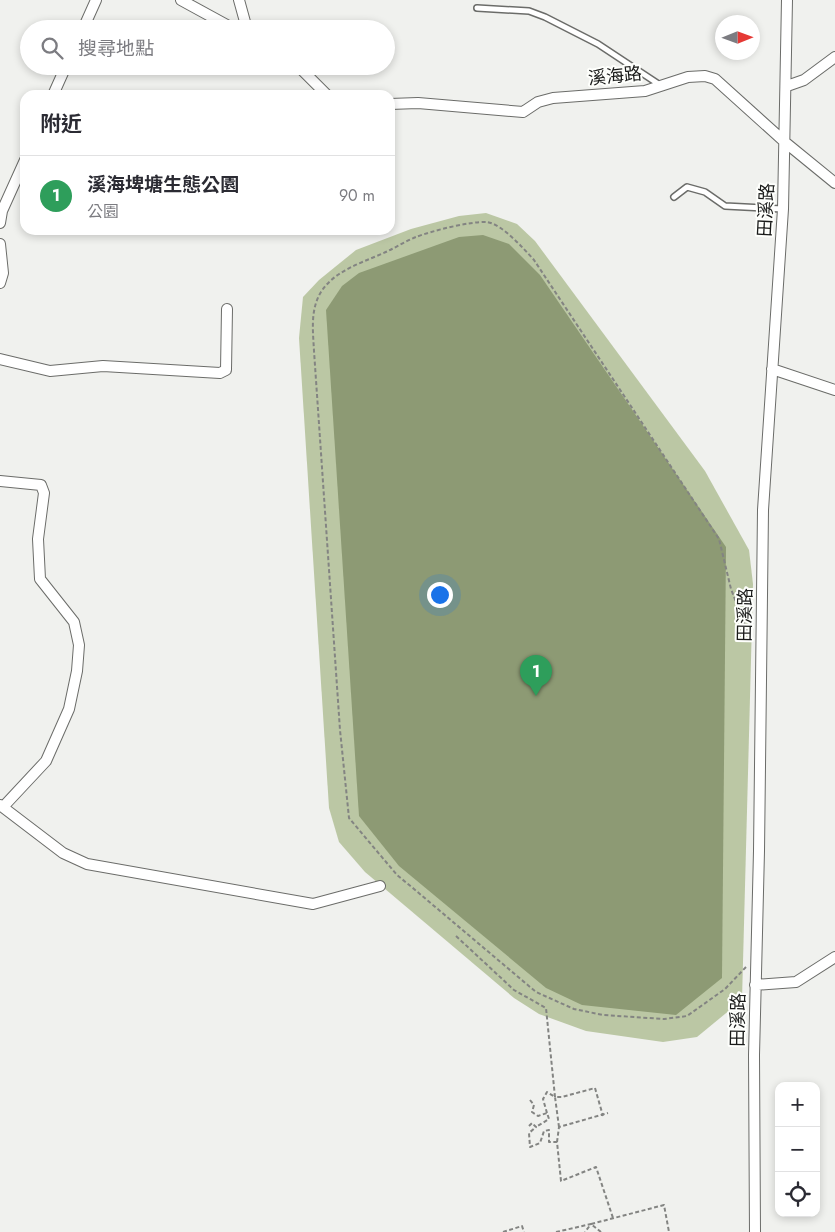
<!DOCTYPE html>
<html lang="zh-TW">
<meta charset="utf-8">
<style>
:root{--surface:#fff;--page:#f7f7f7;--text:#2b2b33;--muted:#7c7c81;--line:#e1e1e2;--accent:#5363d9}
body{margin:0;font-family:Jost,"Noto Sans TC",sans-serif;background:var(--page);color:var(--text)}
.controls{position:absolute;right:15px;bottom:15px;display:grid;overflow:hidden;border-radius:10px;box-shadow:0 2px 8px #0003}
.controls button{width:45px;height:45px;display:grid;place-items:center;padding:0;border:0;border-bottom:1px solid var(--line);background:var(--surface);color:var(--text);font:25px sans-serif}
.compass{position:absolute;left:715px;top:15px;width:45px;height:45px;border-radius:50%;background:var(--surface);box-shadow:0 2px 8px #0003;rotate:89deg}
.you{position:absolute;left:439px;top:594px;width:18px;height:18px;margin:-12px;border:4px solid #fff;border-radius:50%;background:#1a73e8;box-shadow:0 0 0 8px #1a73e833}
.badge{display:grid;place-items:center;width:32px;height:32px;border-radius:50%;background:var(--accent);color:#fff;font-size:16px;font-weight:700}
.pin{position:absolute;translate:-50% -41px;filter:drop-shadow(0 1px 2px #0008)}
.pin::after{content:'';position:absolute;top:26px;width:18px;height:15px;background:inherit;clip-path:polygon(0 0,100% 0,50% 100%)}
.list{margin:0;padding:0;list-style:none}
h2{display:flex;justify-content:space-between;align-items:center;height:65px;margin:0;padding:0 20px;font-size:21px}
h2 small{font-size:16px;font-weight:400;color:var(--muted)}
.list li{display:grid;grid-template-columns:32px 1fr auto;gap:15px;align-items:center;box-sizing:border-box;height:80px;padding:0 20px;border-top:1px solid var(--line)}
.list b{display:block;font-size:19px;white-space:nowrap}
.list p{margin:0;font-size:16px;white-space:nowrap;color:var(--muted)}
.list em{font-size:16px;font-style:normal;color:var(--muted)}
.icon{flex:none;width:28px;height:28px;fill:none;stroke:currentColor;stroke-width:2;stroke-linecap:round;stroke-linejoin:round}
.map{position:relative;flex:none;width:835px;height:1232px;overflow:hidden}
.search{position:absolute;background:var(--surface);box-shadow:0 2px 8px #0003;left:20px;top:20px;width:375px;height:55px;display:flex;align-items:center;gap:12px;box-sizing:border-box;padding:0 18px;border-radius:28px;color:var(--muted);font-size:19px}
.panel{position:absolute;background:var(--surface);box-shadow:0 2px 8px #0003;left:20px;top:90px;width:375px;height:145px;border-radius:15px}
.map>svg:first-child{display:block}
.green{fill:#bbc7a4}
.water{fill:#8d9a74}
.lines{fill:none;stroke-linecap:round;stroke-linejoin:round}
.lane-casing{stroke:#6b6c69;stroke-width:8}
.street-casing{stroke:#6b6c69;stroke-width:12}
.path{stroke:#838482;stroke-width:2;stroke-dasharray:4 2.5;stroke-linecap:butt}
.lane{stroke:#fff;stroke-width:5}
.street{stroke:#fff;stroke-width:10}
.labels{text-anchor:middle;dominant-baseline:central;stroke-width:4;stroke-linejoin:round;paint-order:stroke}
.street-label{font-size:18px;fill:#191a19;stroke:#fefffc}
</style>
<div class="map">
<svg width="835" height="1232" viewBox="0 0 835 1232">
<rect width="100%" height="100%" fill="#f0f1ee"/>
<path class="green" d="M486 213 517 224 535 241 705 471 749 550 753 584 742 1000 697 1037 663 1042 586 1031 539 1014 514 998 365 872 339 842 329 808 299 338 303 297 319 280 356 250 411 229 459 216Z"/>
<path class="water" d="M483 235 509 244 540 275 726 547 722 978 676 1015 582 1005 546 988 399 866 359 816 326 310 342 286 359 273 459 237Z"/>
<g class="lines">
<defs>
<path id="lane" d="M477 8 529 11 545 17 598 44 660 85
M674 197 687 187 705 192 725 206 783 209"/>
<path id="street" d="M181 0 234 29
M239 0 247 29
M83 29 96 0
M298 66 327 95
M787 86 804 80 835 57
M53 95 66 66
M390 104 418 103 523 112 538 102 553 98 645 91 688 77 705 76 715 79 786 143 835 183
M0 223 2 211 25 160
M0 244 3 273 0 283
M0 359 50 371 103 366 220 373 226 370 227 309
M772 369 835 390
M0 481 41 485 44 493 38 539 40 579 74 622 79 645 77 671 69 709 46 761 3 807
M0 805 63 853 87 864 313 904 380 886
M755 985 796 982 835 957
M755 1232 754 1055 759 851 763 510 783 209 787 0"/>
</defs>
<use href="#lane" class="lane-casing"/>
<use href="#street" class="street-casing"/>
<path class="path" d="M456 936 514 990 546 1008 555 1097
M746 967 725 989 687 1016 664 1019 603 1015 574 1009 536 992 414 889 397 875 349 818 340 730 314 351C313 331 310 310 321 292 336 268 369 261 392 249 400 245 408 240 416 237 431 231 471 221 487 222 502 224 524 249 534 260L719 539 731 589 751 641
M530 1100 534 1105 532 1112 538 1116 547 1113 549 1119 536 1127
M547 1113 543 1099 547 1092 555 1097
M529 1126 532 1123 536 1127 529 1133 530 1147 540 1143 544 1131 549 1130V1142H557L561 1181 596 1167 613 1218
M559 1127 555 1097H562L595 1088 603 1116
M557 1142 559 1127 608 1113
M503 1232 522 1226 524 1232
M556 1232 591 1224 585 1232
M601 1232 591 1224 664 1205 669 1232"/>
<use href="#lane" class="lane"/>
<use href="#street" class="street"/>
</g>
<g class="labels">
<g class="street-label">
<text transform="translate(615 76) rotate(-6)">溪海路</text>
<text transform="translate(766 210) rotate(-87)">田溪路</text>
<text transform="translate(745 615) rotate(-89)">田溪路</text>
<text transform="translate(738 1020) rotate(-89)">田溪路</text>
</g>
</g>
</svg>
<div class="controls">
<button>+</button>
<button>−</button>
<button><svg class="icon" aria-label="locate" viewBox="0 0 24 24"><circle cx="12" cy="12" r="6"/><path d="M12 2v4M12 18v4M2 12h4M18 12h4"/></svg></button>
</div>
<svg class="compass" viewBox="-18 -18 36 36"><path d="M0-13l5 13h-10z" fill="#e53935"/><path d="M0 13l5-13h-10z" fill="#7c7c81"/></svg>
<div class="you"></div>
<div class="pin badge" style="left:536px;top:696px;background:#2e9e5b">1</div>
<div class="search"><svg class="icon" aria-label="search" viewBox="0 0 24 24"><circle cx="10" cy="10" r="6"/><path d="M15 15l6 6"/></svg>搜尋地點</div>
<section class="panel">
<h2>附近<small></small></h2>
<ul class="list">
<li><span class="badge" style="background:#2e9e5b">1</span><div><b>溪海埤塘生態公園</b><p>公園</p></div><em>90 m</em></li>
</ul>
</section>
</div>
